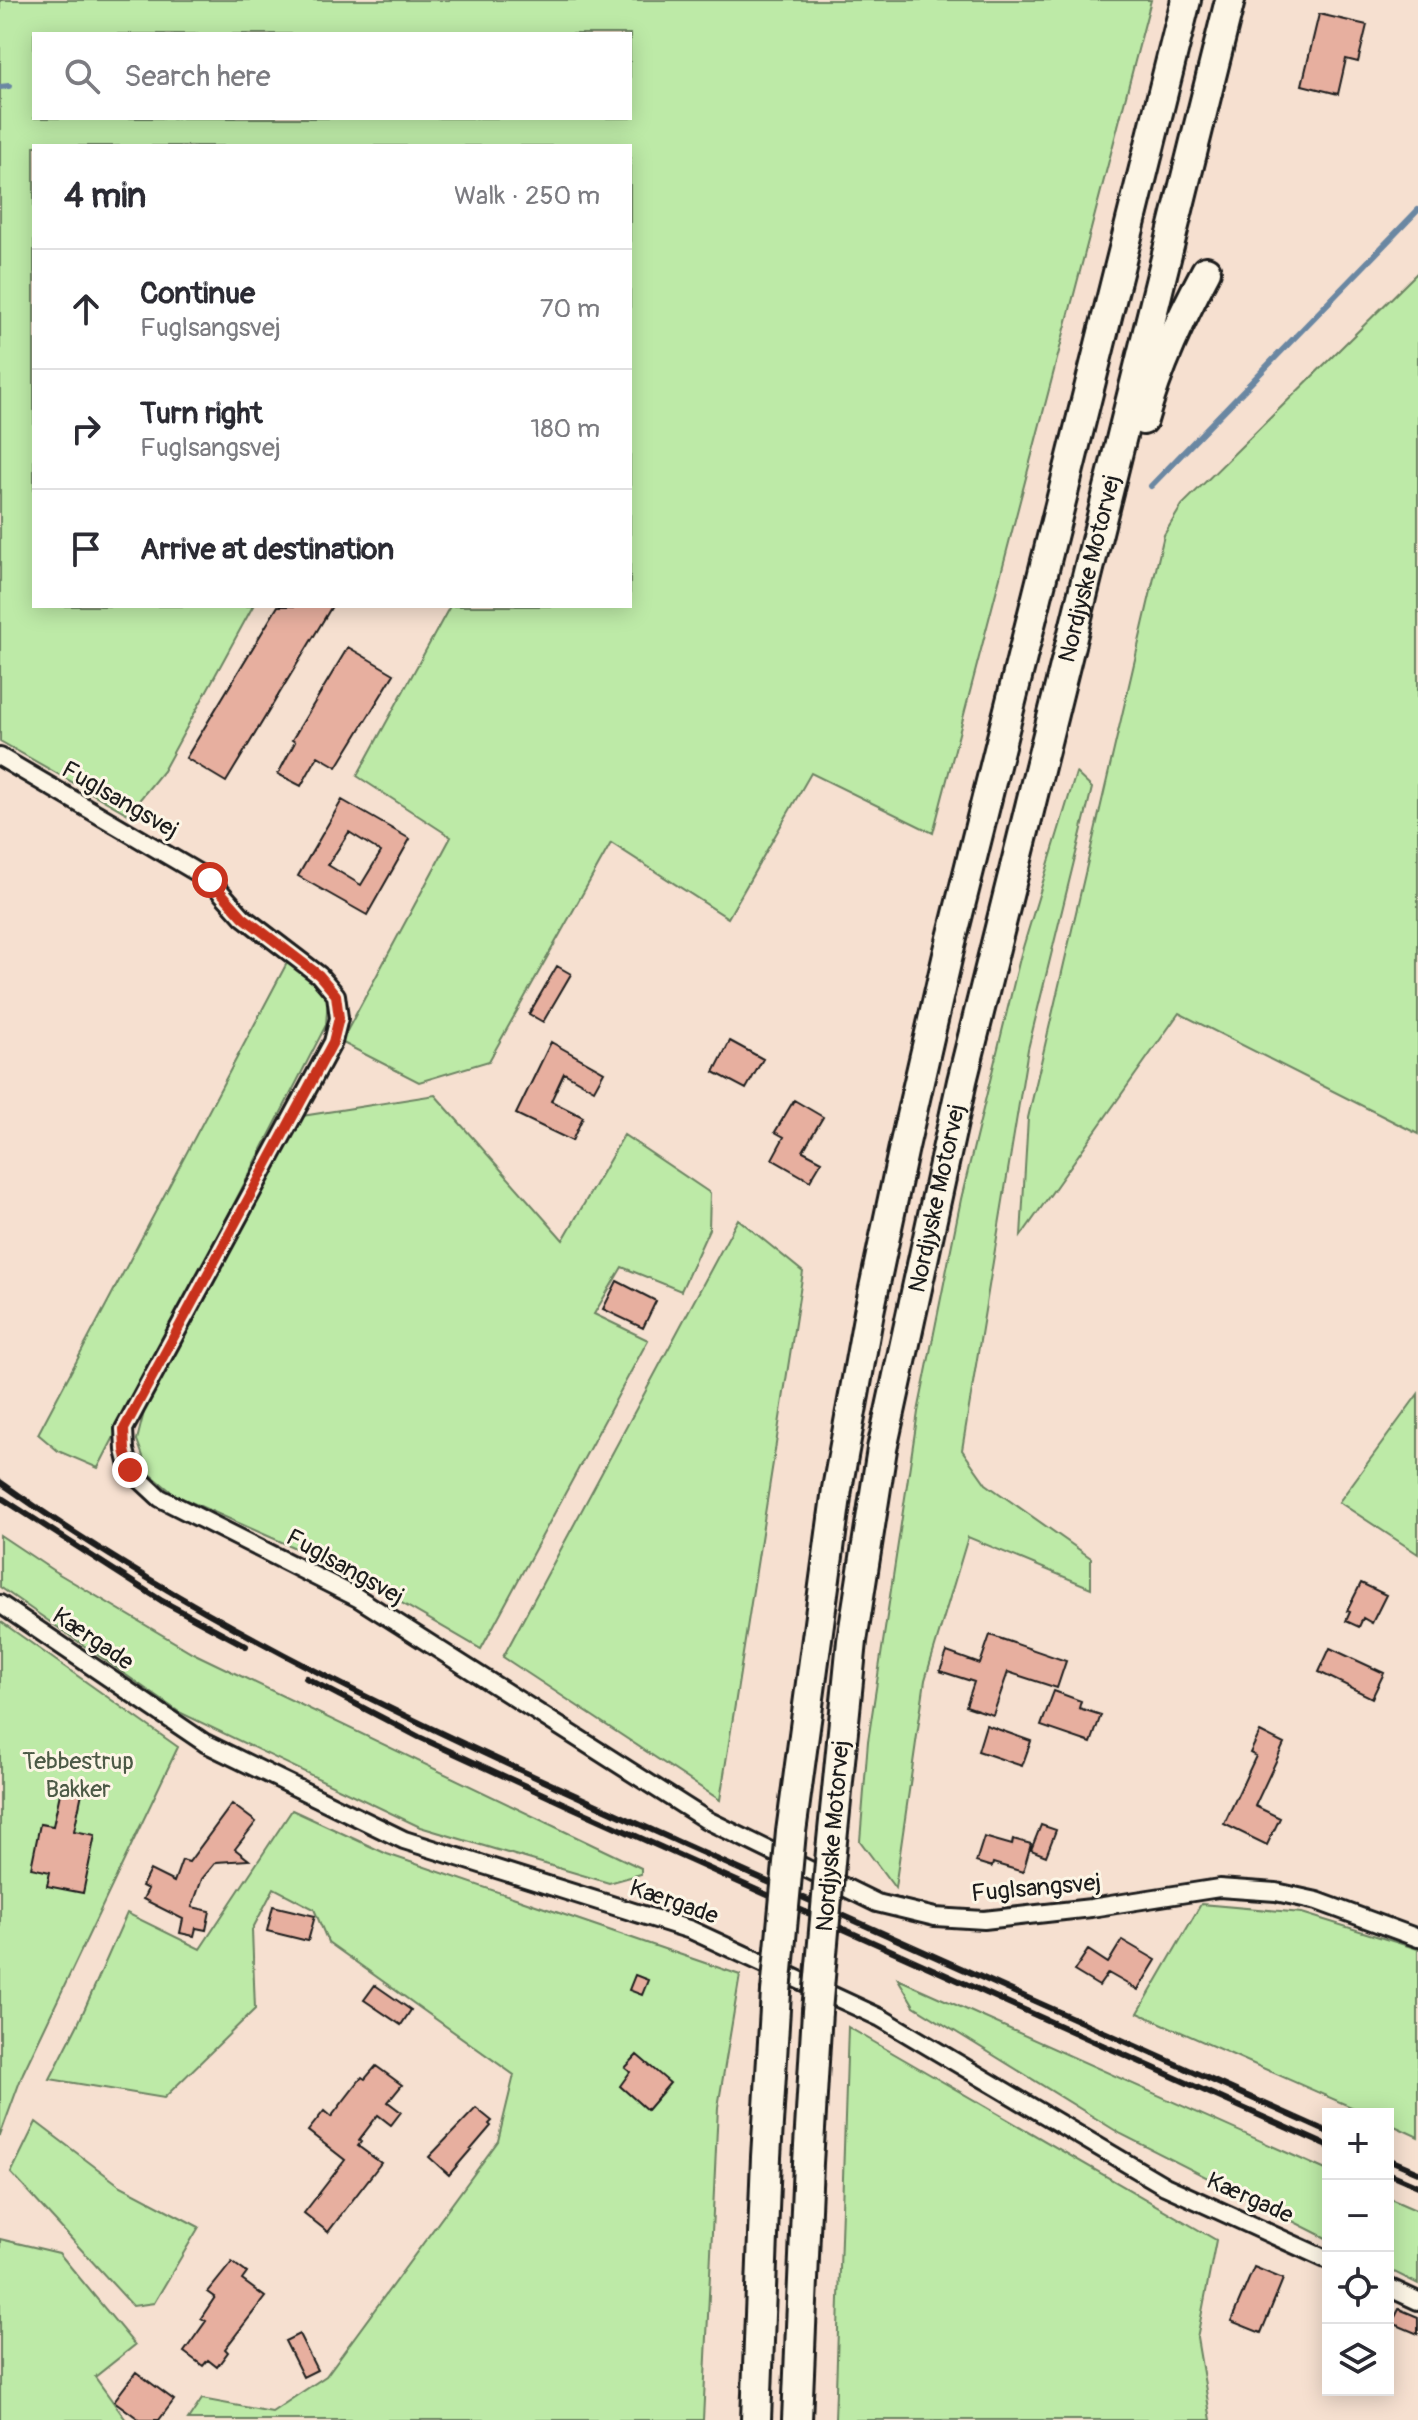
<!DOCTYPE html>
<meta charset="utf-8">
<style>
:root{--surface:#fff;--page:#f7f7f7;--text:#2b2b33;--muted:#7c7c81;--line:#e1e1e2}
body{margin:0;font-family:Pangolin,sans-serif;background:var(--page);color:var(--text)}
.controls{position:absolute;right:24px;bottom:24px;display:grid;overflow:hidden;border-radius:0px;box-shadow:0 4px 20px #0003}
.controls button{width:72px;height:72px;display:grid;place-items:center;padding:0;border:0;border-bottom:2px solid var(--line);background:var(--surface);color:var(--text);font:40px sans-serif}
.stop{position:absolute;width:24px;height:24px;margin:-18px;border:6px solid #c8321e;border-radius:50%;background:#fff}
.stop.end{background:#c8321e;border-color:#fff;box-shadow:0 2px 8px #0008}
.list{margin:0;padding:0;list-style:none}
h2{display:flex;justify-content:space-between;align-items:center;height:104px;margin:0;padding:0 32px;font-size:34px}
h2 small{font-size:26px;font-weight:400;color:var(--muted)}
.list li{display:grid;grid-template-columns:52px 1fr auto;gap:24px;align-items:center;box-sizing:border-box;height:120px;padding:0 32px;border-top:2px solid var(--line)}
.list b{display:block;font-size:30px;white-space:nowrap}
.list p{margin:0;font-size:26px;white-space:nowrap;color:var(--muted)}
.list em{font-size:26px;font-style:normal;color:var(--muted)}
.icon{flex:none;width:44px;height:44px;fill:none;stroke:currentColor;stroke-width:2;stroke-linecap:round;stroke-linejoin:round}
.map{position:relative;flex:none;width:1418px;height:2420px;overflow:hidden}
.search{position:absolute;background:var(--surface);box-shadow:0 4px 20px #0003;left:32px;top:32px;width:600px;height:88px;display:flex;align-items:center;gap:20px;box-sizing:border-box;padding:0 28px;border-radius:0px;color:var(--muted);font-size:30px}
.panel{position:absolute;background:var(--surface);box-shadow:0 4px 20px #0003;left:32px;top:144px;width:600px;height:464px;border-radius:0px}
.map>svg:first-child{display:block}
.green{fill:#bdeaa7;stroke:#6c8362;stroke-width:2;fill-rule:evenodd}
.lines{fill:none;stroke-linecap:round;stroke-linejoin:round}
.stream{stroke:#6b87a2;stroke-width:6}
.building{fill:#e7af9f;stroke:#1c1c1c;stroke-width:2;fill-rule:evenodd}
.minor-casing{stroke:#1c1c1c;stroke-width:22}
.motorway-casing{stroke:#1c1c1c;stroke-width:34}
.minor{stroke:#fcf5e5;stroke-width:16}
.motorway{stroke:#fcf5e5;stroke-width:28}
.rail{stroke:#1c1c1c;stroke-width:6}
.motorway-bridge-casing{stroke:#1c1c1c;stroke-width:34;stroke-linecap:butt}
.motorway-bridge{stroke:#fcf5e5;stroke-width:28}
.route{stroke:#c8321e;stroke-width:10}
.labels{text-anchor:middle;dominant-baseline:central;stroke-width:6;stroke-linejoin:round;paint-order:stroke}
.street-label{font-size:24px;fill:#1c1c1c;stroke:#fcf5e5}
.park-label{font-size:24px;fill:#4c5a46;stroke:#fcf5e5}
</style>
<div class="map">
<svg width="1418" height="2420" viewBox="0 0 1418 2420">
<rect width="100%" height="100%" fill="#f6e0d0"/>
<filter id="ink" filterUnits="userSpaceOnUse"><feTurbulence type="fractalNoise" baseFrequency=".0125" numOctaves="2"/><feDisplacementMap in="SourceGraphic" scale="16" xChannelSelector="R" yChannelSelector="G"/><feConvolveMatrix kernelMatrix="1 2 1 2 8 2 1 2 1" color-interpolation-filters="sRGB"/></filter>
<g filter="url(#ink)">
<path class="green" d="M0 0H1151L933 833 811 773 728 918 611 843 489 1061 419 1082 341 1042 451 837 357 776 450 606H630V146H34V606H253L163 771 128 814 0 741ZM34 34H630V118H34Z
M1418 272V1134L1179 1013 1021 1236 1028 1118 1164 535 1182 505Z
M1076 773 1092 788 1028 1049 962 1450 986 1484 1091 1558V1588L968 1537 925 1680 895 1888 860 1841 868 1741 918 1412 961 1199 1021 954Z
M288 961 311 975 328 996 326 1025 98 1468 58 1451 38 1434Z
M435 1095 563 1240 624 1135 710 1193 709 1229 681 1291 622 1267 594 1314 648 1340 481 1649 343 1569 175 1495 149 1473 137 1440 148 1396 296 1117Z
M738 1219 803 1272 720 1800 503 1657Z
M1418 1394V1554L1339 1502Z
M0 1535 54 1571 193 1653 641 1868V1874L609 1883 420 1827 179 1712 0 1587Z
M0 1621 178 1747 23 2073 0 2136Z
M292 1810 387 1854 740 1975 718 2107 703 2420H188L202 2399 272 2412 326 2376 498 2141 514 2075 328 1942 314 1909 274 1888 252 1930 255 2009 164 2098 50 2079 78 2024 127 1913 200 1949Z
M1201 1904 1302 1913 1418 1949V2137L1388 2123V2114H1367L1138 2013Z
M898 1979 1328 2171V2239L1121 2134 914 2006Z
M848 2027 1216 2240 1197 2338 1211 2420H835Z
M36 2122 119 2185 199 2227 154 2303 133 2306 11 2173Z
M1388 2198 1418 2211V2284L1388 2269Z
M0 2239 59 2253 135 2345 95 2377 126 2420H0Z"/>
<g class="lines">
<path class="stream" d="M0 87 9 86
M1151 486 1418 210"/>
</g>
<path class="building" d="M1319 14 1367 25 1358 62 1346 59 1338 94 1302 85Z
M278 606H332L226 782 186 758Z
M348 647 394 674 337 767 318 756 301 786 278 774 295 742 292 740Z
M342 800 410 839 367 915 298 876ZM349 832 381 852 361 885 328 865Z
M557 966 571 974 543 1022 529 1014Z
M730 1041 763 1059 746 1089 714 1072Z
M551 1042 604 1072 594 1090 564 1073 551 1101 583 1117 572 1141 516 1114Z
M794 1100 823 1117 803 1151 822 1161 810 1181 772 1159 784 1137 775 1132Z
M617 1281 656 1301 643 1328 603 1309Z
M1361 1583 1386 1595 1372 1623 1363 1618 1359 1627 1346 1621 1350 1612 1347 1611Z
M990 1635 1066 1661 1057 1688 1008 1672 993 1715 966 1706 974 1682 940 1671 947 1652 980 1664Z
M1330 1648 1384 1673 1372 1698 1319 1672Z
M1054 1691 1081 1701 1079 1708 1101 1715 1091 1743 1041 1726Z
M986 1725 1031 1741 1022 1766 978 1751Z
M1260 1732 1284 1744 1255 1806 1280 1818 1267 1845 1224 1824 1256 1756 1250 1753Z
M62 1784 83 1788 74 1831 95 1835 83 1893 47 1886 50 1872 31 1868 40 1824 53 1826Z
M232 1804 256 1822 235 1849 249 1860 216 1862 202 1879 192 1907 210 1911 206 1930 196 1928 194 1936 180 1933 183 1919 143 1899 148 1889 142 1886 150 1870 174 1882 182 1860 189 1862Z
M1041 1825 1056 1830 1046 1856 1031 1850Z
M984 1837 1012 1845 1013 1839 1031 1844 1023 1872 993 1863 992 1867 976 1862Z
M273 1906 315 1916 308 1941 267 1931Z
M1122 1940 1156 1960 1138 1990 1108 1973 1099 1986 1074 1971 1088 1950 1108 1963Z
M635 1975 648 1980 642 1995 629 1990Z
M375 1985 411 2010 401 2025 364 2000Z
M637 2055 670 2083 647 2110 620 2086 630 2072 625 2068Z
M376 2066 402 2085 388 2102 401 2112 391 2125 378 2115 359 2140 361 2142 358 2146 381 2163 328 2232 304 2213 345 2160 308 2131 324 2111 331 2117 362 2077 365 2079Z
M476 2108 492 2121 489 2124 491 2126 449 2175 429 2157Z
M232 2262 247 2273 242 2280 265 2297 225 2349 228 2352 217 2367 208 2360 203 2366 184 2352 206 2321 201 2318 215 2297 208 2292Z
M1254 2267 1283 2279 1261 2333 1231 2321Z
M1399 2309 1418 2317V2334L1392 2323Z
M299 2334 317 2370 303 2377 285 2341Z
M136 2372 174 2400 159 2420H140L114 2401Z"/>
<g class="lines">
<defs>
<path id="minor" d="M0 757 210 880 243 917 319 975 336 995 339 1018 333 1042 124 1429 125 1450 130 1470 160 1498 358 1598 705 1819 877 1903 935 1917 984 1920 1091 1908 1219 1888 1276 1892 1317 1901 1418 1938
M0 1604 205 1743 404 1840 691 1930 881 2018 1165 2186 1328 2260
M1388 2287 1418 2301"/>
<g id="motorway">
<path d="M1143 420C1158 367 1180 320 1206 271"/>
<path d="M791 1832 837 1489 869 1312 904 1147 949 950 1186 0"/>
<path id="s1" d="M831 1851 852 1641 882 1449 962 1081 1230 0"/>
<path d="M756 2420 766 2157 776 1992"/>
<path d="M797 2420 808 2163 817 2011"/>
</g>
</defs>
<use href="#minor" class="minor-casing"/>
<use href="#motorway" class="motorway-casing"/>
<use href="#minor" class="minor"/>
<use href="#motorway" class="motorway"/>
<path class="rail" d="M0 1482C210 1632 448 1738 683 1844 898 1940 1113 2036 1328 2132
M0 1497 162 1601 246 1646
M306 1678 419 1737 569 1806 1328 2146
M1388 2159 1418 2172
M1388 2173 1418 2186"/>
<defs>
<path id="motorway-bridge" d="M776 1992 791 1832
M817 2011 831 1851"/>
</defs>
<use href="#motorway-bridge" class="motorway-bridge-casing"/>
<use href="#motorway-bridge" class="motorway-bridge"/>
</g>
</g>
<g class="lines" filter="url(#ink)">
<path class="route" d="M130 1470 125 1450 124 1429 333 1042 339 1018 336 995 319 975 243 917 210 880"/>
</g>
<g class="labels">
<g class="street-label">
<text stroke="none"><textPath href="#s1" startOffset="1310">Nordjyske Motorvej</textPath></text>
<text transform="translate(120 800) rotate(30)">Fuglsangsvej</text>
<text stroke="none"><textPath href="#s1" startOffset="662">Nordjyske Motorvej</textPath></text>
<text transform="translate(345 1567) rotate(29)">Fuglsangsvej</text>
<text transform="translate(93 1639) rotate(34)">Kærgade</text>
<text transform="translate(833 1836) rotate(-85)">Nordjyske Motorvej</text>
<text transform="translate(1036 1888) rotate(-5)">Fuglsangsvej</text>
<text transform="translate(674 1902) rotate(19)">Kærgade</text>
<text transform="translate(1250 2198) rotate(24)">Kærgade</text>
</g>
<g class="park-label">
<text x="78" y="1761">Tebbestrup<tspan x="78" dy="28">Bakker</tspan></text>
</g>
</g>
</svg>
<div class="controls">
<button>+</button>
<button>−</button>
<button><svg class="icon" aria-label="locate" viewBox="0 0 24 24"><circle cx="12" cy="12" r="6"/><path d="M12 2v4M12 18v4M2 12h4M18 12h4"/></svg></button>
<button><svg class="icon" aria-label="layers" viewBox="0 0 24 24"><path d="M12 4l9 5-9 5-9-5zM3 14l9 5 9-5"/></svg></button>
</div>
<div class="stop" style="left:210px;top:880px"></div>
<div class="stop end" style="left:130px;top:1470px"></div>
<div class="search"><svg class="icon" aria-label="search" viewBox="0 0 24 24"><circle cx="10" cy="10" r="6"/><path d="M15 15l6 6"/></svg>Search here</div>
<section class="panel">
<h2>4 min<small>Walk · 250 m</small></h2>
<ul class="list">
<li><svg class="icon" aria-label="ahead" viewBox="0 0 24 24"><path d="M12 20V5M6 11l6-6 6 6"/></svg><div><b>Continue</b><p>Fuglsangsvej</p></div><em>70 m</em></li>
<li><svg class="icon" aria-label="right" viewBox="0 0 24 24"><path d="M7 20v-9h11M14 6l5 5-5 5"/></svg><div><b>Turn right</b><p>Fuglsangsvej</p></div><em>180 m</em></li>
<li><svg class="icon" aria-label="arrive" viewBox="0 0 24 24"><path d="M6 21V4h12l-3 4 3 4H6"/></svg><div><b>Arrive at destination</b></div></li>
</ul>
</section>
</div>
